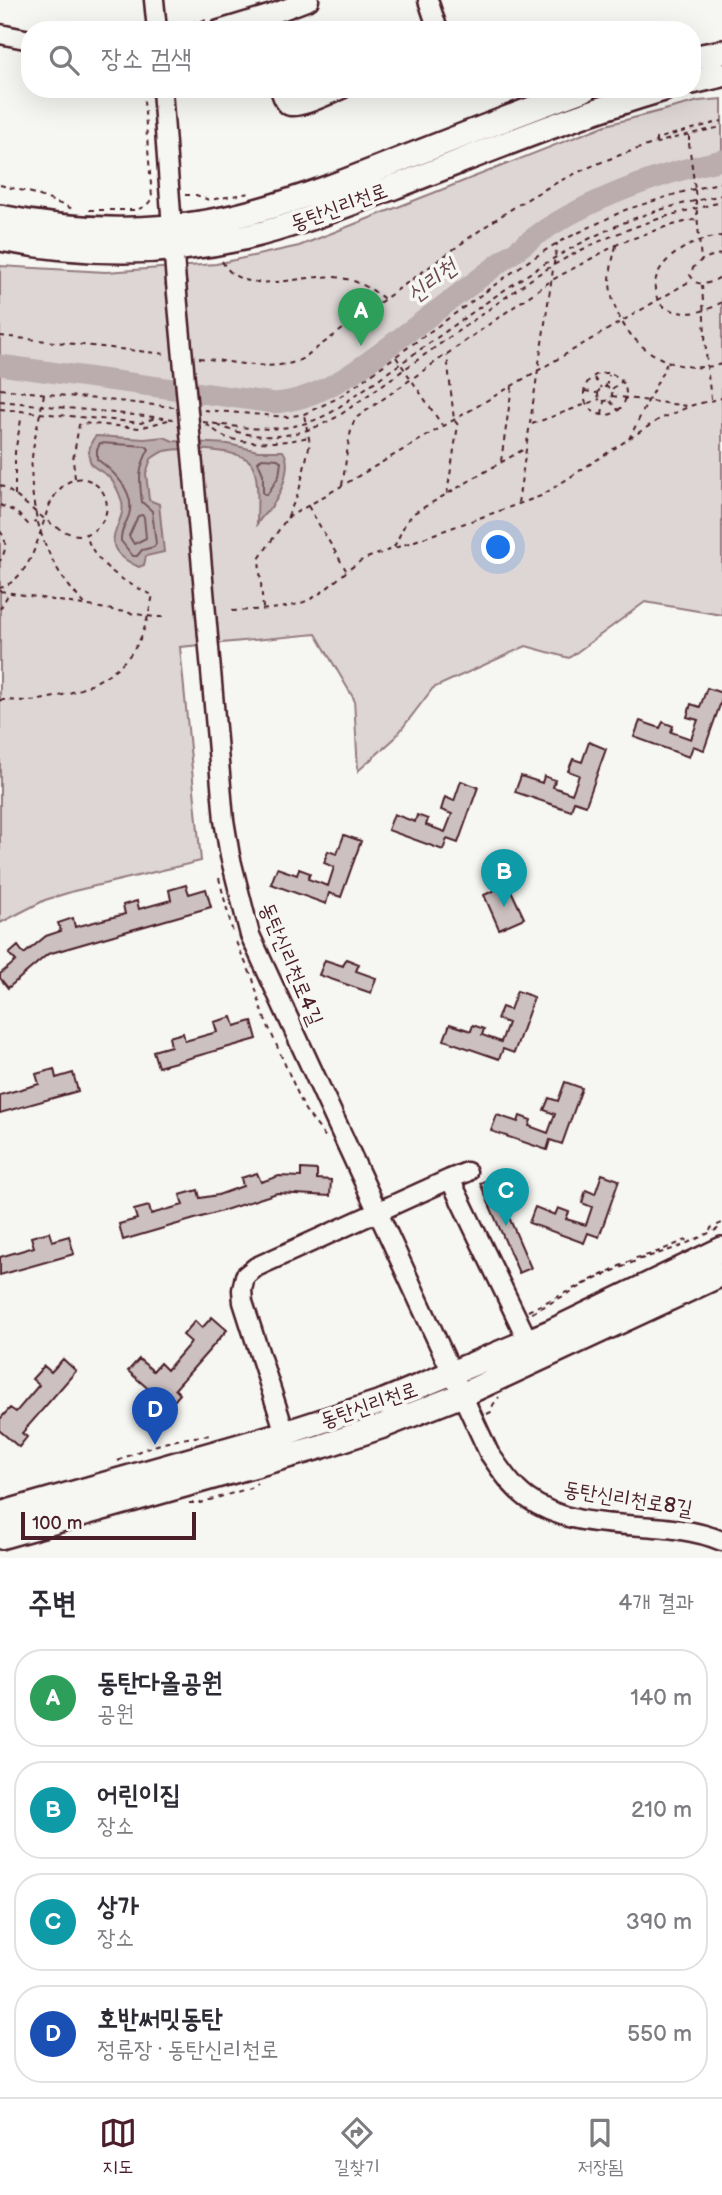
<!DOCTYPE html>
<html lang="ko">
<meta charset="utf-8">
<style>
:root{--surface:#fff;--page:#f2f2f3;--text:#2b2b33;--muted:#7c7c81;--line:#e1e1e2;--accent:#4a1f2b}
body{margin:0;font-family:"Balsamiq Sans","Poor Story",sans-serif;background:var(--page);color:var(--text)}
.scale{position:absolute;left:21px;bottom:18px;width:175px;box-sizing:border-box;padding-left:7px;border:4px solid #4a1f2b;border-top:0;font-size:19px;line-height:24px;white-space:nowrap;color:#4a1f2b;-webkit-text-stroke:5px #f6f6f2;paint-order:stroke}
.you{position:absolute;left:499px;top:548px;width:24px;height:24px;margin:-18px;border:5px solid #fff;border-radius:50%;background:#1a73e8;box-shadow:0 0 0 10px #1a73e833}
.badge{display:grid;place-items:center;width:46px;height:46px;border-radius:50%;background:var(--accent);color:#fff;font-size:23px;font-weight:700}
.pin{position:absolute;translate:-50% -58px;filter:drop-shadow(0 2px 4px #0008)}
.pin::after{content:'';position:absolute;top:37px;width:24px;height:21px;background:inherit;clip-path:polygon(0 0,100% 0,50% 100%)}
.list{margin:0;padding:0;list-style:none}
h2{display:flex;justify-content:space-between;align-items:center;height:91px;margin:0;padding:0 28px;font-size:30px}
h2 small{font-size:23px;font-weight:400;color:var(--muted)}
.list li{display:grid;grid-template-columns:46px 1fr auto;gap:21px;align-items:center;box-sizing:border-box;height:98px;margin:0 14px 14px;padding:0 14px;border:2px solid var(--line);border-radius:28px}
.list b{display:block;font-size:26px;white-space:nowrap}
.list p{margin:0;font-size:23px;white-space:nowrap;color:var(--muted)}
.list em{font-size:23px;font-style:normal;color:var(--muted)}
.icon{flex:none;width:38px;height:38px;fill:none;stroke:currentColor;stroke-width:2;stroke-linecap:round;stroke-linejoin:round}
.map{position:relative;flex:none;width:722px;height:1558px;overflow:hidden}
.search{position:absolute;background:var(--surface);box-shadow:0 7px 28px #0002;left:21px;right:21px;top:21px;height:77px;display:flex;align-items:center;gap:18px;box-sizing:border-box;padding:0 24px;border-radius:28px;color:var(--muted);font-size:26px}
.sheet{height:539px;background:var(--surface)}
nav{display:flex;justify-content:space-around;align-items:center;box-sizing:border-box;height:98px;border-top:2px solid var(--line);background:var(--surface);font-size:19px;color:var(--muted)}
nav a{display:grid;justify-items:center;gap:4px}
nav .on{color:var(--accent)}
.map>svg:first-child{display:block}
.green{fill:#ddd6d5;stroke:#947a80;stroke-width:2}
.water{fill:#bbadae;stroke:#8e747a;stroke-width:2}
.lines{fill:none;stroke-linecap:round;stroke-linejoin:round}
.shore{stroke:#77585f;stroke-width:2}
.river{stroke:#bbadae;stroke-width:21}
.building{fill:#ccc1c0;stroke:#4a1f2b;stroke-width:2}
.minor-casing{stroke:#4a1f2b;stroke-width:23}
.major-casing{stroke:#4a1f2b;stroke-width:28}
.path{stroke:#4a1f2b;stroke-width:2;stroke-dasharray:5 5;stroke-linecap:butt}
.minor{stroke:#f6f6f2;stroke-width:18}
.major{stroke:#f6f6f2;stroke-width:23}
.minor-bridge-casing{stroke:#4a1f2b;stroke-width:23;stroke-linecap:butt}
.path-bridge{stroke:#4a1f2b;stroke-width:2;stroke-dasharray:5 5;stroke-linecap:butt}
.minor-bridge{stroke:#f6f6f2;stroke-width:18}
.labels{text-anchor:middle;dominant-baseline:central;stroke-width:7;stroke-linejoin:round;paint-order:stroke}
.street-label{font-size:21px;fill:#4a1f2b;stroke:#f6f6f2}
.water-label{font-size:23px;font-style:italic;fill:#6c4a52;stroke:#f6f6f2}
</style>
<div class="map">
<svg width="722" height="1558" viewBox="0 0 722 1558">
<rect width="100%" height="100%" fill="#f6f6f2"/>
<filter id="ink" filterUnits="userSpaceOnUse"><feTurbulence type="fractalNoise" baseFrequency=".0143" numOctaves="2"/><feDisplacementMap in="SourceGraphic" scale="14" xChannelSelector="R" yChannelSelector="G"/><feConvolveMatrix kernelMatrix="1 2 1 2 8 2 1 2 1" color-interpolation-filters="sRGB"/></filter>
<g filter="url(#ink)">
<path class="green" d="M722 99V615L645 602 569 658 526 646 433 688 394 739 358 771 354 699 316 634 180 647 201 861 74 891 45 900 0 923V266L106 272 216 264 299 246 606 125 699 101Z"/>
<path class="water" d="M96 436 145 439 164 437 173 441 228 444 258 451H283C293 464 281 494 272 506 267 512 262 516 257 524 257 509 260 475 251 463 241 449 182 447 165 451 160 452 155 456 151 459L146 473 149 500 159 504 164 552 146 556 144 565 139 567C88 544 131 524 121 499 119 492 115 485 111 479 106 473 99 471 93 466 86 458 89 442 96 436Z"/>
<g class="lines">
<path class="shore" d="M100 443 146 446 149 449C138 469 139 479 142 502L152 511 156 544 154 547 142 550 137 556H133L121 541C120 531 126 524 129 515 136 492 113 471 97 459V450Z
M262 458 278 459 281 462 279 476 267 495 263 493V474L258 462Z
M142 515 144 517 146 538 134 544 129 536 138 516Z"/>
<path class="river" d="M0 365 274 403C326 399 368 362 408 332 453 299 496 265 540 233 589 199 664 172 722 160"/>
</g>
<path class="building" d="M707 688 722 693V699L704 750 693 746 689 757 634 737 640 721 660 728 663 722 673 726 671 732 691 739 698 720 687 717 691 704 700 707Z
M589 742 606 749 586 805 574 801 571 811 515 792 521 776 542 783 544 776 555 780 553 787 572 794 579 775 568 771 573 759 582 762Z
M461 781 478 787 458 843 447 839 443 850 388 830 394 814 415 822 417 815 428 819 426 825 445 832 452 814 441 810 445 797 454 801Z
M344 835 361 841 341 897 329 893 326 904 271 884 277 868 297 875 299 869 310 873 308 879 328 886 334 867 324 863 328 851 337 854Z
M508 884 524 918 499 929 484 895Z
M186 885 189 894 206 889 211 907 48 954 8 988 0 978V974L16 961 9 954 18 946 24 954 46 936 61 931 58 923 73 918 75 927 125 914 123 905 137 901 139 909 171 900 169 890Z
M346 959 359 964 356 971 376 978 371 993 319 975 325 960 343 966Z
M517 991 534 997 514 1053 503 1049 499 1059 444 1040 450 1024 471 1031 473 1025 484 1029 482 1035 501 1042 508 1023 497 1019 502 1007 510 1010Z
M232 1017 235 1026 252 1021 257 1039 158 1067 153 1051 171 1046 169 1037 183 1033 185 1041 217 1032 214 1022Z
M54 1069 56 1078 73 1073 78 1091 0 1113V1095L39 1084 36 1074Z
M565 1082 582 1088 562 1144 550 1140 547 1150 491 1131 497 1115 518 1122 520 1116 531 1120 529 1126 548 1133 555 1114 544 1110 549 1098 558 1101Z
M301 1169 317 1170V1179L331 1180 330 1196 277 1193 222 1211 123 1240 119 1224 137 1219 134 1210 149 1206 151 1214 183 1205 180 1195 198 1190 200 1198 218 1195 243 1186 241 1178 257 1173 261 1182 279 1176 301 1177Z
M602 1174 619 1180 599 1237 588 1233 584 1243 529 1223 535 1207 555 1215 558 1208 569 1212 566 1219 586 1225 592 1207 582 1203 586 1190 595 1194Z
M492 1178 531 1268 519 1273 480 1183Z
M49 1232 52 1241 69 1236 74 1254 0 1275V1257L34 1247 31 1237Z
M212 1317 227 1330 175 1389 180 1394 169 1407 128 1371 139 1359 153 1371 160 1363 167 1370 191 1342 183 1335 195 1321 202 1328Z
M63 1359 76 1371 22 1433 27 1437 19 1447 0 1431V1419L10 1408 16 1412 39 1385 32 1379 44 1366 51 1372Z"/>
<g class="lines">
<defs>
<path id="minor" d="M154 0 157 30
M428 0 438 30
M219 30 272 14 309 0
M0 34 30 40
M162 89 176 283
M280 89C282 95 283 101 288 105 296 111 331 93 342 89
M194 476 224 820 230 856 250 935 489 1453C500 1469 512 1487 527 1498 581 1538 662 1515 722 1541
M450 1179 467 1172
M285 1433 243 1302 242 1290 245 1276 256 1267 450 1179 528 1341"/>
<path id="major" d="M692 58 722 52
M692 82 722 75
M0 217C81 234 171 234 252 212 301 199 349 180 397 161 459 137 522 112 585 89
M0 239C80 254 163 256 243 238 295 226 344 206 394 187 483 153 572 116 664 89
M0 1514 285 1433 384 1401 550 1332 722 1249
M0 1537 323 1446 383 1426 462 1395 722 1274"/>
</defs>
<use href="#minor" class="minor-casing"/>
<use href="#major" class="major-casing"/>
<path class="path" d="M177 30V24L208 20
M689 135V143
M656 143V139L722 121
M0 185 32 193 73 209
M695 190 701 261
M185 195H196L209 200 250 193
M89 210H135C143 208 149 205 152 197L143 89
M722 236C692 238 638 266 660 304 679 318 703 314 722 302
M616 246C613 258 610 270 610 283 614 339 668 379 722 364
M722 254C708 256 694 261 690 275L695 282C705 286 713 282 722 276
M222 261C242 300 302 273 335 277 354 279 370 287 384 299
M702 285 707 367 711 399
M0 336 166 354
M396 357 442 425
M199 358C231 361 274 373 302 359 345 327 389 296 432 265 469 238 506 210 547 188 601 158 662 139 722 127
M584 394a21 21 0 1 1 42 0a21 21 0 1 1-42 0Z
M594 378 601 388
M606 386 609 375
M598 394a7 7 0 1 1 14 0a7 7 0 1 1-14 0Z
M0 389 174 407
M612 389 621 382
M585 391 597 393
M44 394C40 416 34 437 32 458 28 514 47 568 87 606
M612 396 687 406
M0 401 173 419
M610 401 618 410
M0 409 141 423 155 418
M204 410 287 417 304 414 338 398 521 266 557 243 625 210 679 193 722 182
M602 414 604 402
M203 422C251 429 288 436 332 412 374 382 417 352 459 322 509 286 558 252 614 227 648 211 685 203 722 195
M206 424C212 428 219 434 225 437 246 445 287 443 308 437
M532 424 600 399
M217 425C261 443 299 439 340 415L537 275C598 237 652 218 722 202
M629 439 667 363
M501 461 512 387
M75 478 73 460 79 425 81 423 140 428 168 420
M0 485C22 497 56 536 80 535 106 533 117 499 95 484 74 468 55 490 48 509 38 536 32 577 0 588
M342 485C346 467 348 430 356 418L552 280 620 243 665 227 697 219
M447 494 458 425 454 420 447 355
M15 495V452L21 420
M518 503 557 243
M0 505 16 512 28 524 36 521
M308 506 346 570
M287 518 692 280
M0 531C8 541 6 551 0 561
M394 547 406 522 414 513 526 448
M0 591 154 617H166
M263 608 259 559 287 518 299 491 310 443 304 415
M0 609 9 593
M232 611C261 609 295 611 319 594 335 583 347 569 364 559L541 496 658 420 693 405 722 398
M0 700C12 700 26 702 38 700 77 695 124 675 141 637 147 623 150 608 153 595 126 584 95 565 86 535
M219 878 233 933
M236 942 253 979 262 1012 305 1110 327 1139
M710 1231 711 1228 722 1223
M528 1311 636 1258 652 1254 689 1239 692 1240
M532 1313 591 1281 638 1260 679 1247 722 1227
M487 1414 491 1412 493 1405 499 1397
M118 1461C148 1445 178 1438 212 1435
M189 1503H200L250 1488 257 1483"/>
<use href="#minor" class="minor"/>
<use href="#major" class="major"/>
<defs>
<path id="minor-bridge" d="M176 283 194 476"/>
</defs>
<use href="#minor-bridge" class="minor-bridge-casing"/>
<path class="path-bridge" d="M689 143 695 190"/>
<use href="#minor-bridge" class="minor-bridge"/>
</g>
</g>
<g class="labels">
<g class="street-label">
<text transform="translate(339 207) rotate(-20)">동탄신리천로</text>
<text transform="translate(291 964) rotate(67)">동탄신리천로4길</text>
<text transform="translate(369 1405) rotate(-19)">동탄신리천로</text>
<text transform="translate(628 1499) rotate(9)">동탄신리천로8길</text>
</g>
<g class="water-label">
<text transform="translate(432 281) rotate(-37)">신리천</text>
</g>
</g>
</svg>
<div class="scale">100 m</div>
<div class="you"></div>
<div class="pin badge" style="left:361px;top:346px;background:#2e9e5b">A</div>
<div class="pin badge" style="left:504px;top:907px;background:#0f9aa8">B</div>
<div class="pin badge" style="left:506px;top:1226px;background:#0f9aa8">C</div>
<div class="pin badge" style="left:155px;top:1445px;background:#1a4fb4">D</div>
<div class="search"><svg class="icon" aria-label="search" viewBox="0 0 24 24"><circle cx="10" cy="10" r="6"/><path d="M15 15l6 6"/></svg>장소 검색</div>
</div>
<section class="sheet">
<h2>주변<small>4개 결과</small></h2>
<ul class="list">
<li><span class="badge" style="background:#2e9e5b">A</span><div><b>동탄다올공원</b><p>공원</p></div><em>140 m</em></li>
<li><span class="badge" style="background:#0f9aa8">B</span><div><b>어린이집</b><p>장소</p></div><em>210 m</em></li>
<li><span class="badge" style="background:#0f9aa8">C</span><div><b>상가</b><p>장소</p></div><em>390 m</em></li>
<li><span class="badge" style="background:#1a4fb4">D</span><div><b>호반써밋동탄</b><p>정류장 · 동탄신리천로</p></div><em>550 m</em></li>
</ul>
</section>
<nav>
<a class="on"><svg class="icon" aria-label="map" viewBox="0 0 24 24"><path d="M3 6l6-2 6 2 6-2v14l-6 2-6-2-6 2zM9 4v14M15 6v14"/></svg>지도</a>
<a><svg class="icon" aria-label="directions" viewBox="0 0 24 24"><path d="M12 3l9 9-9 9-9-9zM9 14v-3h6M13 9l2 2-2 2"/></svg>길찾기</a>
<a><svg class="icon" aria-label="saved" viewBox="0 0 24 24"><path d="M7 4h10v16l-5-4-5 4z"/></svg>저장됨</a>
</nav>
